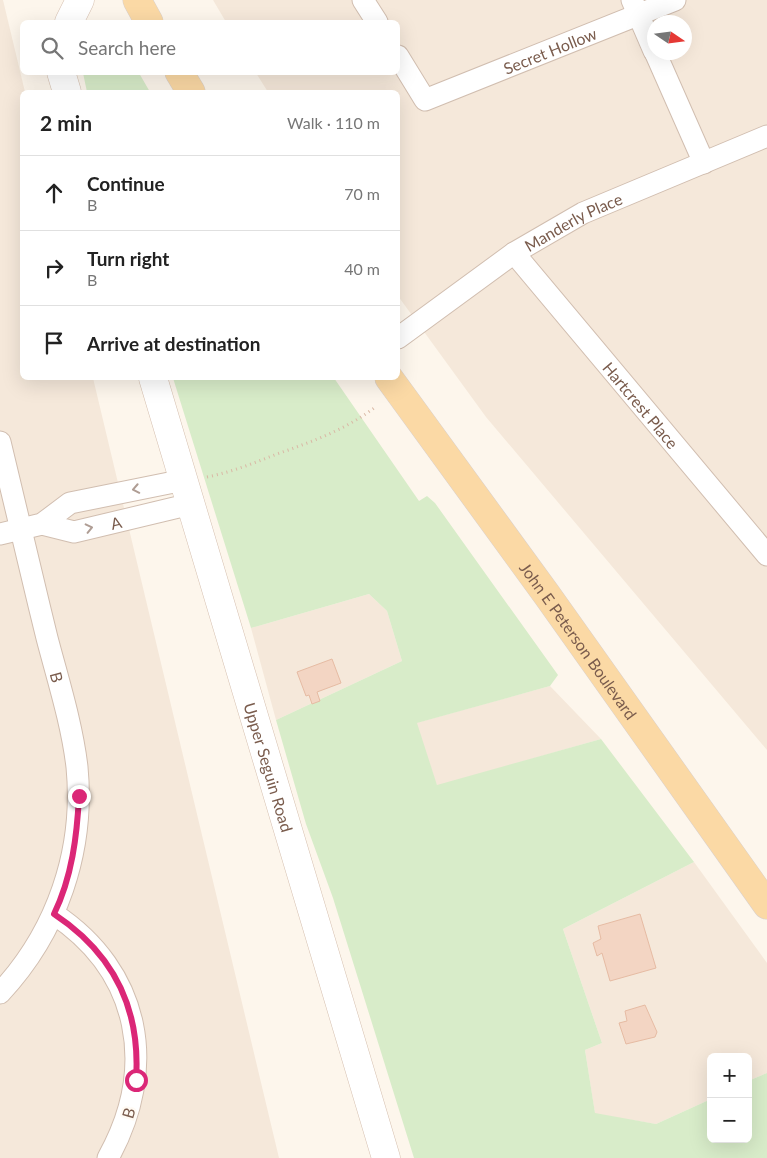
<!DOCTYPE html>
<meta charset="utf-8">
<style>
:root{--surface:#fff;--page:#f2f2f2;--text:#222;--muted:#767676;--line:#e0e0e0}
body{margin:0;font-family:Lato,sans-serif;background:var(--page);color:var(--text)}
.controls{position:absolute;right:15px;bottom:15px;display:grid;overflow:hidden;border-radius:8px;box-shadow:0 5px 20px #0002}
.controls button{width:45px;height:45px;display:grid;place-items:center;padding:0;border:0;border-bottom:1px solid var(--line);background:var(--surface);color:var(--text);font:25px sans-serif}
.compass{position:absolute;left:647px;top:15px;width:45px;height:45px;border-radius:50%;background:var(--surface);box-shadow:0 5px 20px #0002;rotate:103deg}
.stop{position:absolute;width:15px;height:15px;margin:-11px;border:4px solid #db2777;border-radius:50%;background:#fff}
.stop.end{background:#db2777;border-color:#fff;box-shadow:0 1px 5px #0008}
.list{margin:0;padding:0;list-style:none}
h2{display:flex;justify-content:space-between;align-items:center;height:65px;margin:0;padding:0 20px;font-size:21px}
h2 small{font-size:16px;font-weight:400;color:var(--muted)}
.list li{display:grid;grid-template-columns:32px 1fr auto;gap:15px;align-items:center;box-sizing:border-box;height:75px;padding:0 20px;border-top:1px solid var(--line)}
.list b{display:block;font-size:19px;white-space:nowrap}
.list p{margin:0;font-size:16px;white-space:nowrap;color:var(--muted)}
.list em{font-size:16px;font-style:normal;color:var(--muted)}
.icon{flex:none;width:28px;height:28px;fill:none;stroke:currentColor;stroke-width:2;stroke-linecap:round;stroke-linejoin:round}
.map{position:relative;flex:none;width:767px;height:1158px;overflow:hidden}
.search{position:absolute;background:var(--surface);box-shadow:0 5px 20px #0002;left:20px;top:20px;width:380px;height:55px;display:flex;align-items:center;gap:12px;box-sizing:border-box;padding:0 18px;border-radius:8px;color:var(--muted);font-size:19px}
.panel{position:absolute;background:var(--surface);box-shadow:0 5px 20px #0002;left:20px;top:90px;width:380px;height:290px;border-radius:8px}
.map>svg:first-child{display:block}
.residential{fill:#f5e8da;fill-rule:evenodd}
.green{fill:#d8ecc9}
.building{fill:#f3d5c3;stroke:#e6bba3}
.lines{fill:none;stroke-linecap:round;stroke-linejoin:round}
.street-casing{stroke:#d1beb0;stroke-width:23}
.secondary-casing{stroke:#d6c0b0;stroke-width:29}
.primary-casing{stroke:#dad1cd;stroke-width:29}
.path{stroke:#d9b8a5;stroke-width:3;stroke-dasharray:1 4;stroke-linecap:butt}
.street{stroke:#fff;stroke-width:21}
.secondary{stroke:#fff;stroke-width:28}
.primary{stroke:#fbd9a5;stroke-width:28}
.oneway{stroke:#af9d94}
.route{stroke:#db2777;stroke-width:6}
.labels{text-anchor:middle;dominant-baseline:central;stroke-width:4.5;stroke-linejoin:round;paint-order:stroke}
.street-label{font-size:16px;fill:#7a5c4d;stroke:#fffaf3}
</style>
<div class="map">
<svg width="767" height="1158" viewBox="0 0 767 1158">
<rect width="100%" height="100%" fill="#fdf6ec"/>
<path class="residential" d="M0 0H3L25 92H22V378H93L279 1158H0Z
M213 0H767V750L486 417 398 296V92H268L256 73 398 72V22H226ZM654 22H684V52H654Z
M369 594 387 611 402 661 276 720 251 628Z
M550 686 601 739 437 786 416 723Z
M694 862 767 963V1073L748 1081V1057H711V1099L656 1124 595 1114 585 1050 602 1043 563 929Z"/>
<path class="green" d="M83 73H139L150 92H87Z
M173 378H334L419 501 427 496 435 503 558 675 550 686 417 723 437 785 601 739 694 862 563 929 602 1043 585 1050 595 1113 656 1124 711 1099V1139H748V1081L767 1073V1158H414L333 898 306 824 276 720 402 661 387 611 369 594 251 628Z"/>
<path class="building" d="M332 659 341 683 317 692 320 701 312 704 309 695 306 696 297 672Z
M640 914 656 968 610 981 602 953 597 956 593 943 601 939 598 926Z
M645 1005 657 1032 655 1037 626 1044 619 1023 627 1021 625 1011Z"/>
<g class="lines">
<defs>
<g id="street">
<path d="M363 0 377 22"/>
<path d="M632 0 654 51"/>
<path d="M655 52 704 163"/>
<path id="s1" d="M398 56 425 100 675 0"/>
<path id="s2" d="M514 253 767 555"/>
<path id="s3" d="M398 338 514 253 583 213 767 136"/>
<path id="s4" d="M0 442C16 508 31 573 47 638 58 680 72 724 77 767 85 851 57 932 0 993"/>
<path id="s5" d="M42 524 74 532 191 504"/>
<path d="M0 534 42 524 70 503 184 480"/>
<path d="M54 914C141 972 158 1068 108 1158"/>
</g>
<g id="secondary">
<path d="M69 22 80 0"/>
<path d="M61 72 67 92"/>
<path id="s6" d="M153 378 386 1158"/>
</g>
<g id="primary">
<path d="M137 0 149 22"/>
<path d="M179 72 191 92"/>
<path id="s7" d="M389 378 547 595 767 905"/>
</g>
</defs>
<use href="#street" class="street-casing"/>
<use href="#secondary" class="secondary-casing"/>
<use href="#primary" class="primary-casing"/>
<path class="path" d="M207 477C232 472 254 463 277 454 311 442 345 430 374 408"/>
<use href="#street" class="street"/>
<use href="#secondary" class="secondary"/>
<use href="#primary" class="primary"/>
</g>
<defs><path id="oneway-chevron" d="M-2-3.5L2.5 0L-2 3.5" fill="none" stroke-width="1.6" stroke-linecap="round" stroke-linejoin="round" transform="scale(1.25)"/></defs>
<g class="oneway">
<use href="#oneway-chevron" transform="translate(136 489) rotate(169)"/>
<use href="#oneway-chevron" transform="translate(89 528) rotate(-13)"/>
</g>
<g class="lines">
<path class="route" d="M79 796C77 836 72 877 54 914 113 953 141 1009 136 1080"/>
</g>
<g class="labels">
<g class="street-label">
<text stroke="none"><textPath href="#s1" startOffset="186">Secret Hollow</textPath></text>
<text stroke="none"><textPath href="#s3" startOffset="211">Manderly Place</textPath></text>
<text stroke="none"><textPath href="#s2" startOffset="198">Hartcrest Place</textPath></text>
<text stroke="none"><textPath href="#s5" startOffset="76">A</textPath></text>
<text stroke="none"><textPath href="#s7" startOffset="324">John E Peterson Boulevard</textPath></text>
<text stroke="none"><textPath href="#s4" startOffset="242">B</textPath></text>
<text stroke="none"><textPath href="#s6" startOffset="406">Upper Seguin Road</textPath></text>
<text transform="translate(128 1113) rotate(-73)">B</text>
</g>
</g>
</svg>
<div class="controls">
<button>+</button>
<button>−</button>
</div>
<svg class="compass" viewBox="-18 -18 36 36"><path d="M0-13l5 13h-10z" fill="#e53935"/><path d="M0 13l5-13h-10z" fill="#767676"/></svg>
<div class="stop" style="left:136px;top:1080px"></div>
<div class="stop end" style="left:79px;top:796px"></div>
<div class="search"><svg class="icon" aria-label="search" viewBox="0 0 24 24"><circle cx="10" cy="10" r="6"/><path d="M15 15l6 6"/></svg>Search here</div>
<section class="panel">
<h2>2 min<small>Walk · 110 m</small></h2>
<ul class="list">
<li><svg class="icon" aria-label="ahead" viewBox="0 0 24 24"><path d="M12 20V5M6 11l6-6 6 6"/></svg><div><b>Continue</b><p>B</p></div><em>70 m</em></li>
<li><svg class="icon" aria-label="right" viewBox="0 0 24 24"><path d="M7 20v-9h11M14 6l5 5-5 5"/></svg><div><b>Turn right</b><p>B</p></div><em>40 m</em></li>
<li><svg class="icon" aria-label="arrive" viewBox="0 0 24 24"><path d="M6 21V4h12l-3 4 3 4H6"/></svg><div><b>Arrive at destination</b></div></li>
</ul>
</section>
</div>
